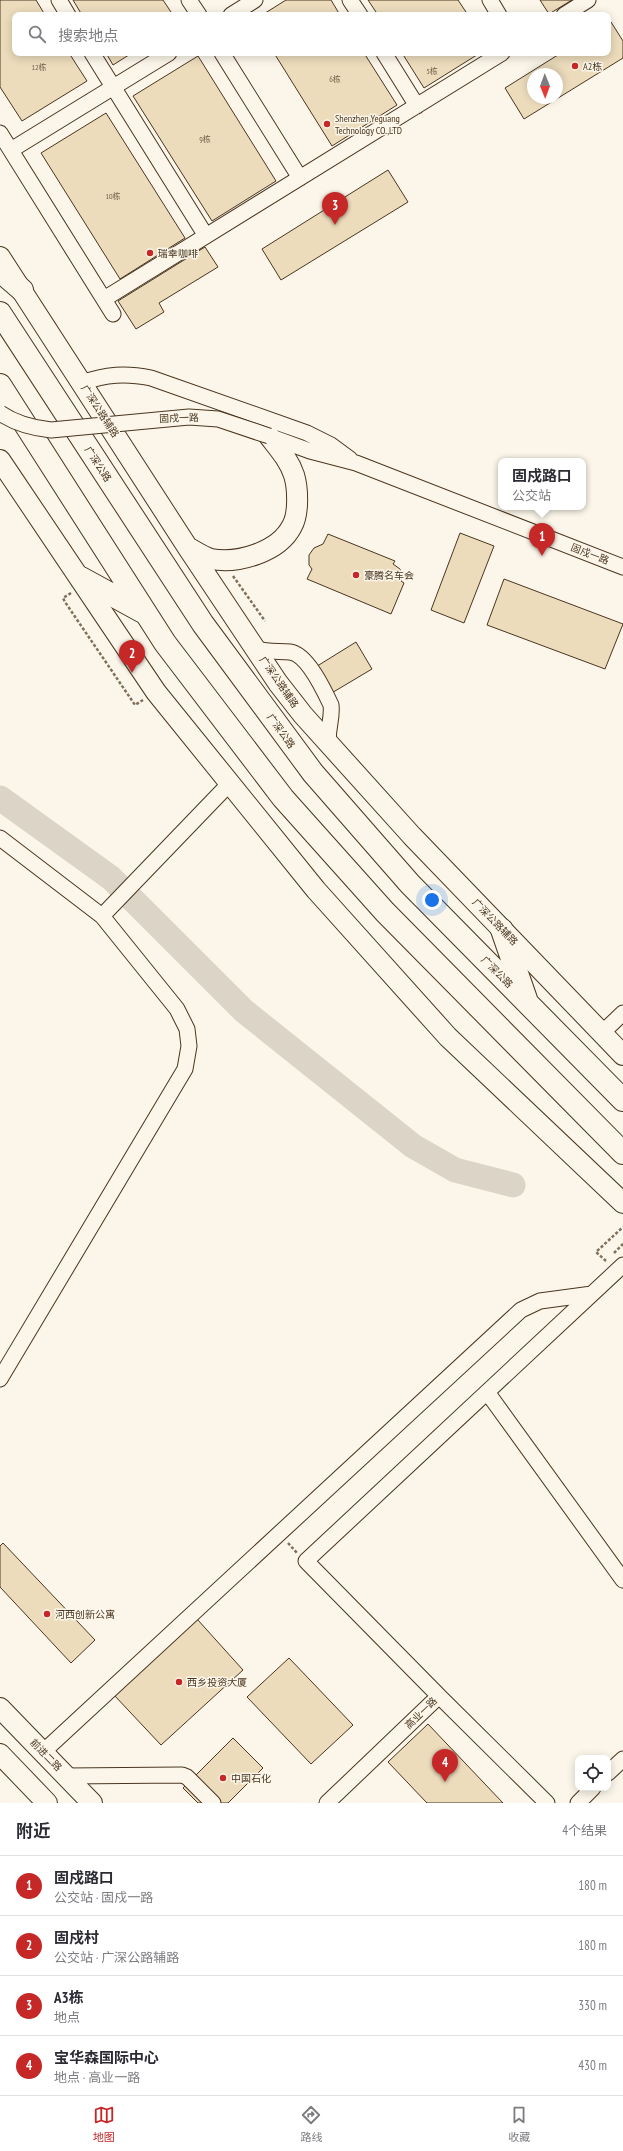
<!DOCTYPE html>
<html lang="zh">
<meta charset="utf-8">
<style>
:root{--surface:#fff;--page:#f7f7f7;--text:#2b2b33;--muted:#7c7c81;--line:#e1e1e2;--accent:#c62828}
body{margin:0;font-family:"PT Sans Narrow","Noto Sans SC",sans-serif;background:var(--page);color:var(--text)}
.controls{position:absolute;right:12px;bottom:12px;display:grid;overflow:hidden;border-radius:8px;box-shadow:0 2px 10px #0003}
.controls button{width:36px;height:36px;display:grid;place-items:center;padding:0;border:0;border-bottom:1px solid var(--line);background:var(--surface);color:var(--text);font:20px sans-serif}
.compass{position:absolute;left:527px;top:68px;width:36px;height:36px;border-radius:50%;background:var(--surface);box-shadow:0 2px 10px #0003;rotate:179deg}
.you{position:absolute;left:432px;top:900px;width:14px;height:14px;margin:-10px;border:3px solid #fff;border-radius:50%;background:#1a73e8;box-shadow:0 0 0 6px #1a73e833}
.badge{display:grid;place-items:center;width:26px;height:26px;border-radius:50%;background:var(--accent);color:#fff;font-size:13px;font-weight:700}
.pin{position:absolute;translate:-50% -33px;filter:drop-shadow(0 1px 2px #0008)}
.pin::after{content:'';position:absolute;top:21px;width:14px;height:12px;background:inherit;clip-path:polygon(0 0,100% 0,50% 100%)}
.popup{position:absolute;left:498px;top:458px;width:88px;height:52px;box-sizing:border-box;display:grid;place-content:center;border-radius:8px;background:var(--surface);filter:drop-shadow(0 1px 3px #0005);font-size:13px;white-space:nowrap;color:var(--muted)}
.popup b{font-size:15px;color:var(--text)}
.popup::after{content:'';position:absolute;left:50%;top:100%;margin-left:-8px;border:8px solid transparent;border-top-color:var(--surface)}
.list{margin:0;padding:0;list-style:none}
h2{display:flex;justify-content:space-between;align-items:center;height:52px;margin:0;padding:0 16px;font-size:17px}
h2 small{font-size:13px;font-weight:400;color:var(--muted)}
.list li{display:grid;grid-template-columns:26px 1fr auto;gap:12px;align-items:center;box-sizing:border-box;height:60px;padding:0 16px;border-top:1px solid var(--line)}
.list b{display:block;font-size:15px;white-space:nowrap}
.list p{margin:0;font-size:13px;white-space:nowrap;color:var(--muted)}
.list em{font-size:13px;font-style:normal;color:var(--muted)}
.icon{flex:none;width:22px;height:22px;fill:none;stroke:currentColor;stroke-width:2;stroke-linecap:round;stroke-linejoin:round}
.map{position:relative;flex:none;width:623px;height:1803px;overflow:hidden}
.search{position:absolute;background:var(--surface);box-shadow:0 2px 10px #0003;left:12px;right:12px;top:12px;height:44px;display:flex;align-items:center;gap:10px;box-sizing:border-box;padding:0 14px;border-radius:8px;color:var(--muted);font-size:15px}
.sheet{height:292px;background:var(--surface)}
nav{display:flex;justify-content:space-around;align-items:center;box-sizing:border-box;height:56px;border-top:1px solid var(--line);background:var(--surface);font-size:11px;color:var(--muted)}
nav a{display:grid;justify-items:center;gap:2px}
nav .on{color:var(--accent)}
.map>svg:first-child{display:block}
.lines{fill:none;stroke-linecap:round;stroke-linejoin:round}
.river{stroke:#dcd4c6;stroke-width:25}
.building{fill:#ecdcbc;stroke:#4a3520;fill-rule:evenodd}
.minor-casing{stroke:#4a3520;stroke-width:17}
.major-casing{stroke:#4a3520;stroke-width:22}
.highway-casing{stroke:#4a3520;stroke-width:24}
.path{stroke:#7f6f5c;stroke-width:2.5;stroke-dasharray:3 2;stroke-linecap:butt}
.minor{stroke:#fbf6e9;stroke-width:15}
.major{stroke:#fbf6e9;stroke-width:20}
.highway{stroke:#fbf6e9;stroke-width:22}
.minor-bridge-casing{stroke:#4a3520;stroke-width:17;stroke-linecap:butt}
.minor-bridge{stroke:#fbf6e9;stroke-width:15}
.poi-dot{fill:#c62828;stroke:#fbf6e9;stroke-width:1.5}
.labels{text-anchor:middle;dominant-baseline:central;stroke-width:3;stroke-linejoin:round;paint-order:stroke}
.number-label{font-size:8px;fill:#725f47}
.poi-label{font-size:10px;fill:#4a3520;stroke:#fbf6e9;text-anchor:start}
.street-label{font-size:10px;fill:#4a3520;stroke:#fbf6e9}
</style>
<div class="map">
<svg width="623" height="1803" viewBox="0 0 623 1803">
<rect width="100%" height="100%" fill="#fbf6e9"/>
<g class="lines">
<path class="river" d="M0 798 111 878 244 1011 413 1146 455 1170 513 1185"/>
</g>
<path class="building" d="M0 0H36L45 15H15V53H69L87 81 22 121 0 87Z
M73 0H163L173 15H82Z
M286 0H331L340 15H262Z
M368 0H458L468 15H378Z
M540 0H572L549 14Z
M611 22 623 41V58L524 119 505 88 561 53H608V24ZM533 74H557V98H533Z
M106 53H132L113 65Z
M274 53H364L397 105 332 146Z
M402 53H480L424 88Z
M198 56 276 181 212 221 133 96Z
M106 113 185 238 120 279 41 153Z
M388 170 408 202 281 280 262 249Z
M205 247 218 267 159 303 164 312 136 329 118 301Z
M460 533 494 546 464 623 431 610Z
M328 534 395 561 393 564 400 569 401 581 404 583 391 614 307 579 312 569 309 565V555L314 548 323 544Z
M504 579 623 624 605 669 487 625Z
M356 642 372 669 330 694 314 668Z
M3 1543 95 1640 71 1663 0 1587V1546Z
M197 1619 243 1670 161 1745 114 1695Z
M289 1658 353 1725 311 1764 247 1697Z
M428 1724 503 1803H427L388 1762Z
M233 1738 263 1768 228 1803H198L183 1788Z"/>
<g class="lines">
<defs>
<path id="minor" d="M59 0 68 15
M189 0 199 15
M350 0 360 15
M490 0 499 15
M231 15 255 0
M564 15 588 0
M92 53 206 236
M222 53 300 178
M384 53 417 106
M0 133 113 314
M11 150 169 53
M104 299 502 53
M82 383C106 374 126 373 151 378L307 433 331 445 350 459
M269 436 310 451 356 463 623 567
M256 649C268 652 278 651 290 652 307 654 324 690 331 705 333 719 326 731 329 746
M0 838 102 916 177 1009 187 1029 189 1046 185 1069 0 1379
M102 916 230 783
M602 1033 623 1013
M487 1392 623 1580
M439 1696 306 1561 623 1265
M43 1752 521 1310 540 1301 592 1294
M608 1773 623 1759
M66 1776 182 1775 187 1777 213 1803
M327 1803 439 1696 547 1803
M578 1803 593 1788"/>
<path id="major" d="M0 257 188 548 278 683 303 715 412 836 623 1055
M0 460 156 692 316 890 448 1037 623 1203
M189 548C195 551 203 557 211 559 238 564 279 552 292 526 299 514 298 488 294 475 289 460 279 449 269 436
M0 1708 92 1803
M0 1754 47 1803"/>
<path id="highway" d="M0 271 22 290
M0 313 203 624 313 773 410 884 623 1100
M0 385 165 643 283 798 385 912 623 1153
M81 578 145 613
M502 930 526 999"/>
</defs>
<use href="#minor" class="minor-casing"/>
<use href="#major" class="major-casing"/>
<use href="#highway" class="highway-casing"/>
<path class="path" d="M233 576 265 621
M71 593 63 598 65 602 135 705 143 700
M614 1253 623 1244
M606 1261 596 1252 623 1227
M288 1543 297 1553"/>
<use href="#minor" class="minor"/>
<use href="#major" class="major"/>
<use href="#highway" class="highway"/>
<defs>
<path id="minor-bridge" d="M0 413C16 424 32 428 51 430L189 417 218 419 269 436"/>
</defs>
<use href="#minor-bridge" class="minor-bridge-casing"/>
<use href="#minor-bridge" class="minor-bridge"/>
</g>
<g class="poi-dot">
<circle cx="575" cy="66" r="4"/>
<circle cx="327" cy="124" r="4"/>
<circle cx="150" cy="253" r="4"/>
<circle cx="356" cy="575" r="4"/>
<circle cx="47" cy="1614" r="4"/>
<circle cx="179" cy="1682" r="4"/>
<circle cx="223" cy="1778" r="4"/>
</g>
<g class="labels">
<g class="number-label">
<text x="39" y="67">12栋</text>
<text x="432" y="71">5栋</text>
<text x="335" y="79">6栋</text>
<text x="205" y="139">9栋</text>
<text x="113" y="196">10栋</text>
</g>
<g class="poi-label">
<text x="583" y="66">A2栋</text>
<text x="335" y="118">Shenzhen Yeguang<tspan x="335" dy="12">Technology CO.,LTD</tspan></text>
<text x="158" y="253">瑞幸咖啡</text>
<text x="364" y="575">豪腾名车会</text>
<text x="55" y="1614">河西创新公寓</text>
<text x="187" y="1682">西乡投资大厦</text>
<text x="231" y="1778">中国石化</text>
</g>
<g class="street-label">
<text transform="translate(100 411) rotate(57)">广深公路辅路</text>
<text transform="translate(179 418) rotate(-2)">固戍一路</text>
<text transform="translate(98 464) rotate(57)">广深公路</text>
<text transform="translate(590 554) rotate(21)">固戍一路</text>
<text transform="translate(279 682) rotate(55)">广深公路辅路</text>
<text transform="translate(281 731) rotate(54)">广深公路</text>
<text transform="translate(495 922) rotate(46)">广深公路辅路</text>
<text transform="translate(497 972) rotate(45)">广深公路</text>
<text transform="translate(421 1713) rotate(-44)">高业一路</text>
<text transform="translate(46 1755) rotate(46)">前进二路</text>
</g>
</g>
</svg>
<div class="controls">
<button><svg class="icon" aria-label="locate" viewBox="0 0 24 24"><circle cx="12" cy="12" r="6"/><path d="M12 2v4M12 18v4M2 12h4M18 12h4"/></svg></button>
</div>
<svg class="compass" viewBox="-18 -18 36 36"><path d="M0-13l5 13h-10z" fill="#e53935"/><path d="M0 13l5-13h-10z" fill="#7c7c81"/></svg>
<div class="you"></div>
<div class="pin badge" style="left:542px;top:556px">1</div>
<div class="popup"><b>固戍路口</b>公交站</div>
<div class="pin badge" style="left:132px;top:673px">2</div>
<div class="pin badge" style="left:335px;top:225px">3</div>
<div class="pin badge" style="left:445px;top:1782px">4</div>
<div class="search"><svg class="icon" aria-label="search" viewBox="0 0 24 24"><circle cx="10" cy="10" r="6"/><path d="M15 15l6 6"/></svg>搜索地点</div>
</div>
<section class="sheet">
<h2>附近<small>4个结果</small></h2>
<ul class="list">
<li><span class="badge">1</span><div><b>固戍路口</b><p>公交站 · 固戍一路</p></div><em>180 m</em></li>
<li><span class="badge">2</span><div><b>固戍村</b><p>公交站 · 广深公路辅路</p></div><em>180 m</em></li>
<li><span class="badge">3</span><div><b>A3栋</b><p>地点</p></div><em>330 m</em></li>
<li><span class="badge">4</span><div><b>宝华森国际中心</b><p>地点 · 高业一路</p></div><em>430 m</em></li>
</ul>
</section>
<nav>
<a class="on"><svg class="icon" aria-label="map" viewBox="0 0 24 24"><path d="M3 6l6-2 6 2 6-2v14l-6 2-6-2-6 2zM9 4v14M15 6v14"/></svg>地图</a>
<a><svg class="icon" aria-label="directions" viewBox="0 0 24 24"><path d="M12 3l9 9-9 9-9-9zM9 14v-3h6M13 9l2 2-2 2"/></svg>路线</a>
<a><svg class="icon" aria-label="saved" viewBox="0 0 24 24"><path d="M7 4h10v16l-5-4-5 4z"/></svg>收藏</a>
</nav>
